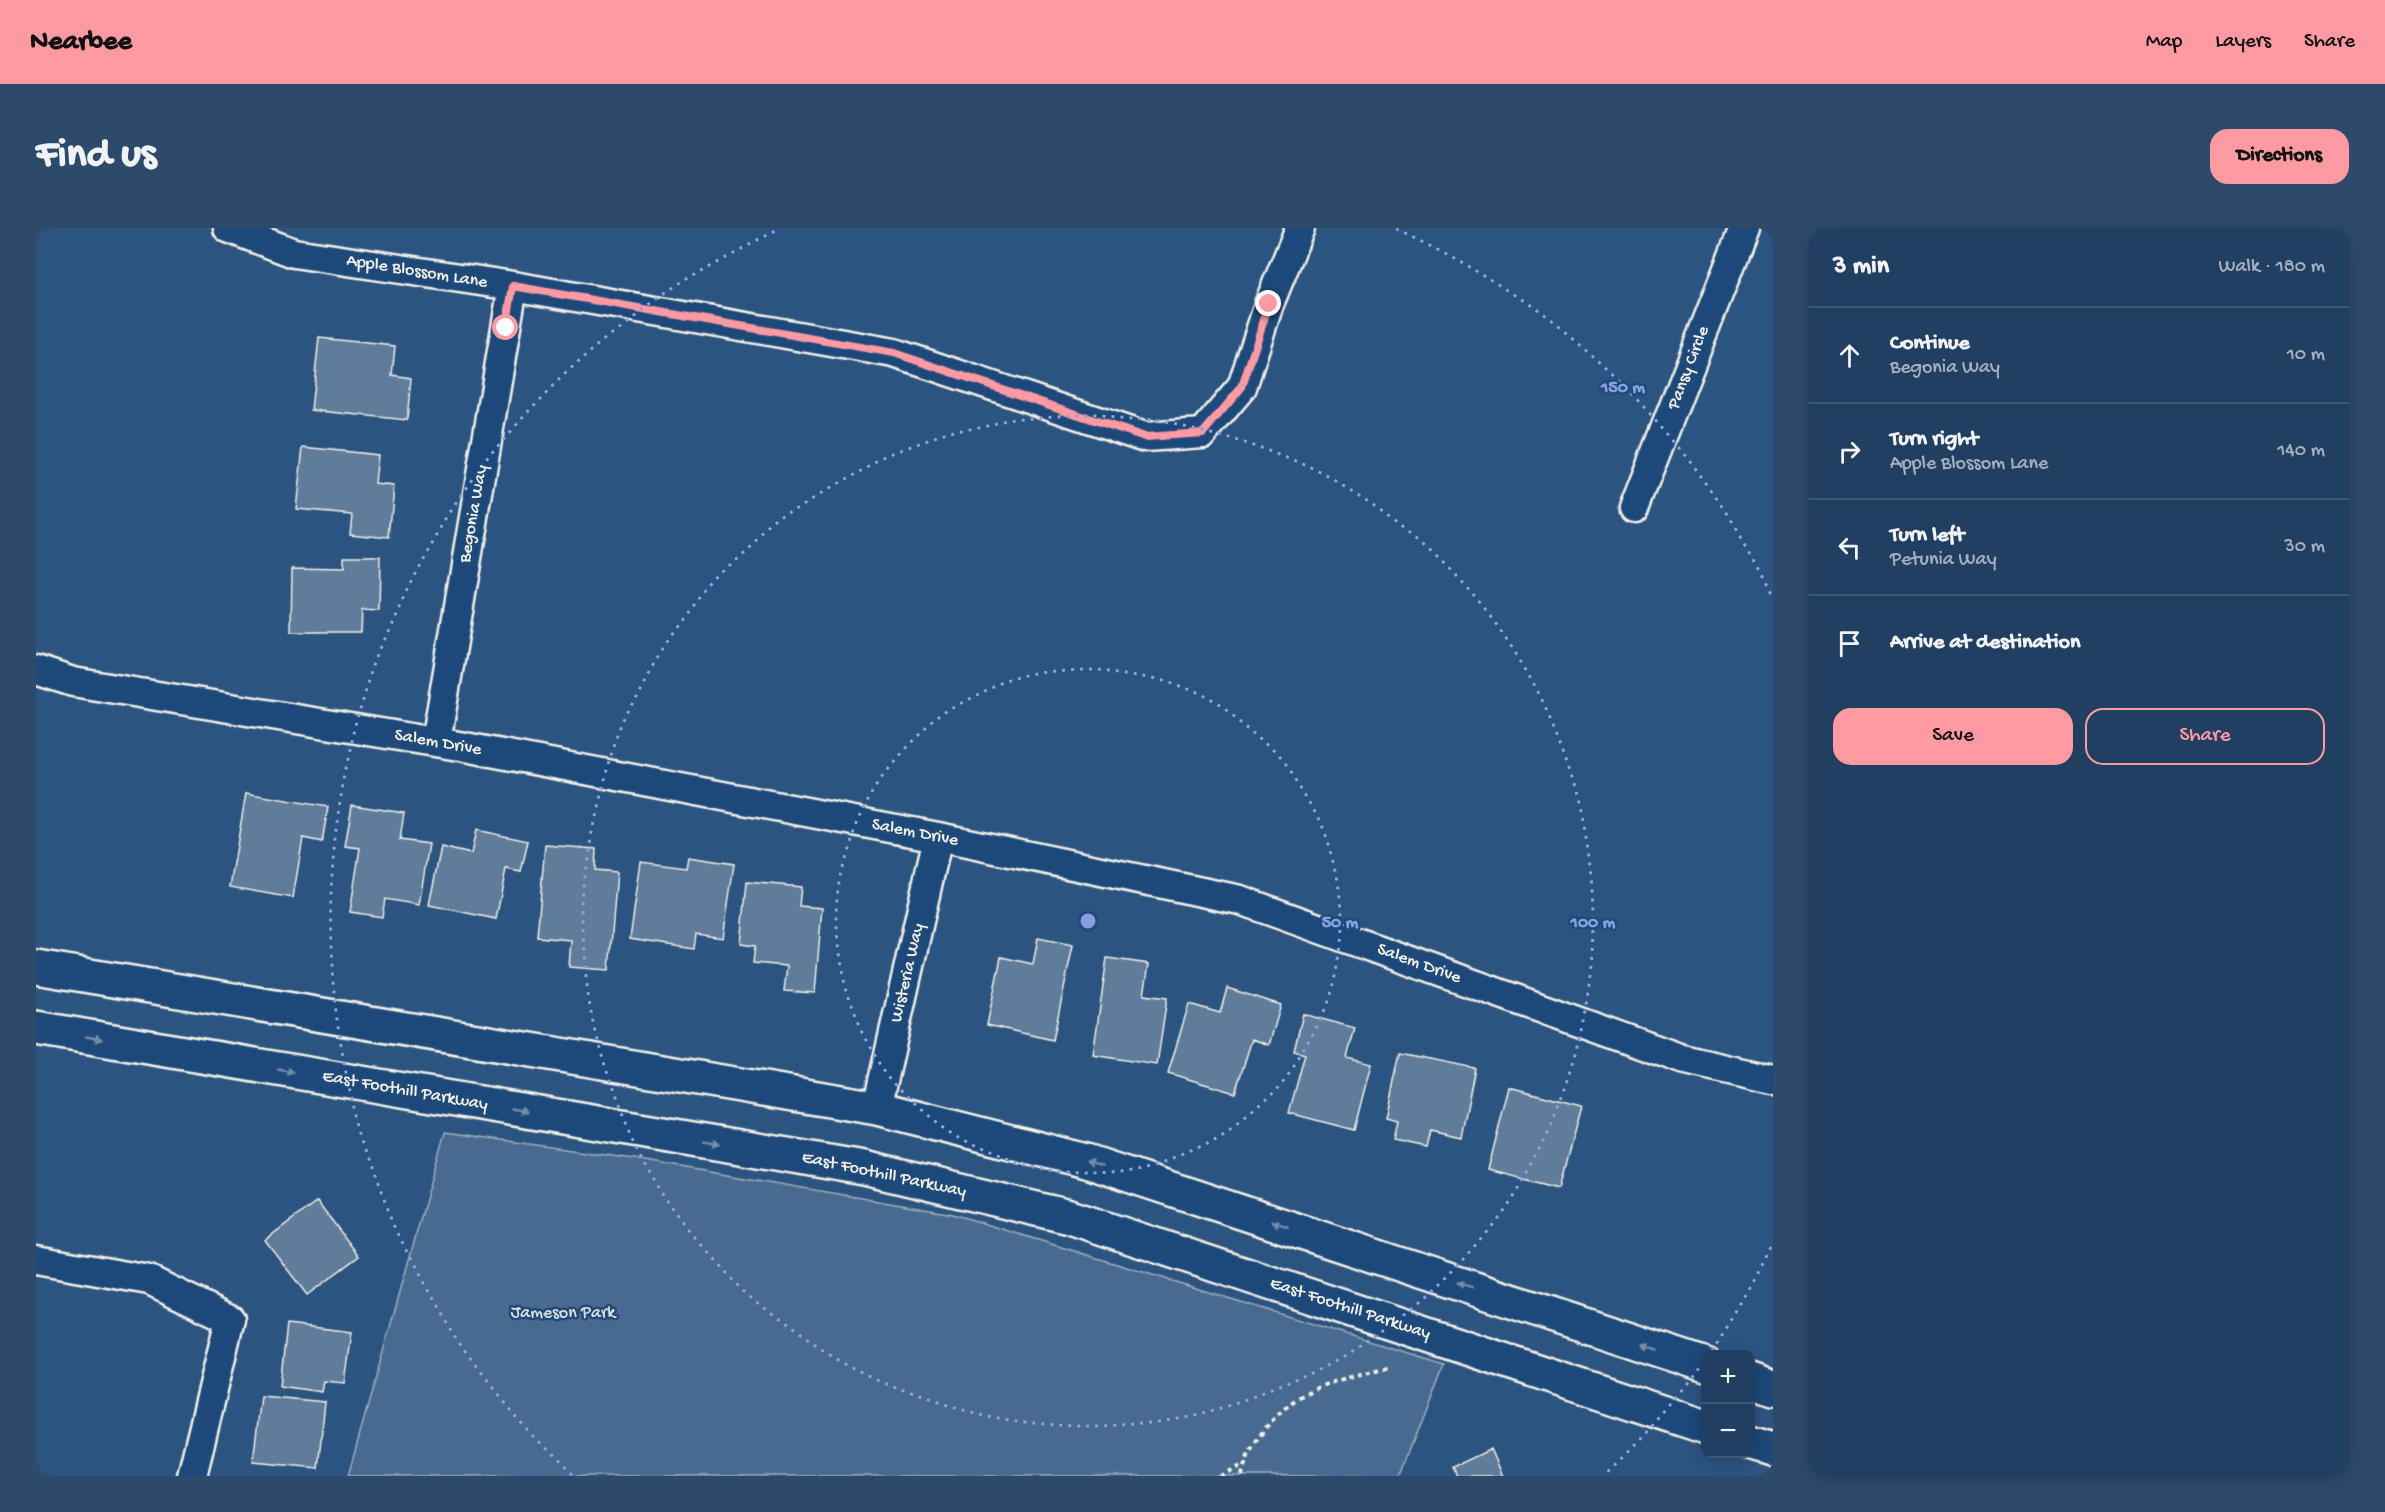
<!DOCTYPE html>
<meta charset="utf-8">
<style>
:root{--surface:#213f61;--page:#2d4a6a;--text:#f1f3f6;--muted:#a2afbd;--line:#3e5876;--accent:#ff9aa2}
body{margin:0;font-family:"Gochi Hand",sans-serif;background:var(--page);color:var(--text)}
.controls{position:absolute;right:18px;bottom:18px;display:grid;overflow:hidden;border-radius:12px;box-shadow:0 3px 15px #0003}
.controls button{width:54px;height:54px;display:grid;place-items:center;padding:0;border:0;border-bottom:2px solid var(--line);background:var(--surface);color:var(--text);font:30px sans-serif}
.stop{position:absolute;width:18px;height:18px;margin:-14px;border:4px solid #ff9aa2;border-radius:50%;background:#fff}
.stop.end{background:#ff9aa2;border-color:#fff;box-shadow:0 2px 6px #0008}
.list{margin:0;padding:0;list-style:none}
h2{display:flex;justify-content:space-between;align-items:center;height:78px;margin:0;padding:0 24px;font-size:26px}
h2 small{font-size:20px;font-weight:400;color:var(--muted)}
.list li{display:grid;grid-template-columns:39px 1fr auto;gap:18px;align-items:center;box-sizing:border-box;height:96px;padding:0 24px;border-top:2px solid var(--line)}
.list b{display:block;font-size:22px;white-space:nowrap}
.list p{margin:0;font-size:20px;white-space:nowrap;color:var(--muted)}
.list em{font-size:20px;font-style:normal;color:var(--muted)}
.actions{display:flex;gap:12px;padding:18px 24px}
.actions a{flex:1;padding:14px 0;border:2px solid var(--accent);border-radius:18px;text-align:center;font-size:21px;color:var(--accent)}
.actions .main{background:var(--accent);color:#111}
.icon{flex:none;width:33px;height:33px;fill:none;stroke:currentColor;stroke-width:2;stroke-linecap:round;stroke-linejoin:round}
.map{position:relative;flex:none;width:1737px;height:1248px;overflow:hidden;border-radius:18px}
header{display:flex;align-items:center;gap:36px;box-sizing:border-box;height:84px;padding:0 30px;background:var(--accent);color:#111}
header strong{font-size:28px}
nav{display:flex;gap:33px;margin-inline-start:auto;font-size:21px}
.intro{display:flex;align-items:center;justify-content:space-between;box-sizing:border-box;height:144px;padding:0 36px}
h1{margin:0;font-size:42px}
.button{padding:15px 27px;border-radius:18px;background:var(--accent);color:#111;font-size:21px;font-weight:700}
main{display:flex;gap:36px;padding:0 36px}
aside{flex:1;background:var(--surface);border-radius:18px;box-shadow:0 3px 15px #0003}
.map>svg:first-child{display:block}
.green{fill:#496b90;stroke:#9eaebc;stroke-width:1.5}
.building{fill:#5e7b9a;stroke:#f4f1e8;stroke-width:1.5}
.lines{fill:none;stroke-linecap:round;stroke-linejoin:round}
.minor-casing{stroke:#f4f1e8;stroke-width:33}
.primary-casing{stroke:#f4f1e8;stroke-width:38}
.path{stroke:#f4f1e8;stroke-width:4;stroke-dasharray:4.5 4.5;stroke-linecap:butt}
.minor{stroke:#1f4a7a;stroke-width:28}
.primary{stroke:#1f4a7a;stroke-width:33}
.oneway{fill:#748da6}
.route{stroke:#ff9aa2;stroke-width:8}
.ring{fill:none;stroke:#88a0e0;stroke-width:3;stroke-dasharray:3 6}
.labels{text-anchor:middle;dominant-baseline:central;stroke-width:5;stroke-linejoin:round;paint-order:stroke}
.street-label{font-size:18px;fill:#f4f1e8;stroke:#1f4a7a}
.park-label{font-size:18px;fill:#dadddb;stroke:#1f4a7a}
.centre{fill:#88a0e0;stroke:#1f4a7a;stroke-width:3}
.ring-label{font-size:18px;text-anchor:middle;font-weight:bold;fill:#88a0e0;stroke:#1f4a7a;stroke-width:5;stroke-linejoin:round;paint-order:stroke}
</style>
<header>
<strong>Nearbee</strong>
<nav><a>Map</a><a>Layers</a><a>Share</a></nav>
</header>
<div class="intro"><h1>Find us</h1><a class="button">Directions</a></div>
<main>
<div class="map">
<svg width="1737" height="1248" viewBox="0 0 1737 1248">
<rect width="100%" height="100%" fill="#2c5481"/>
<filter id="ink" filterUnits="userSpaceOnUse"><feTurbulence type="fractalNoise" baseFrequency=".0167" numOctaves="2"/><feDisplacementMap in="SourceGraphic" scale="12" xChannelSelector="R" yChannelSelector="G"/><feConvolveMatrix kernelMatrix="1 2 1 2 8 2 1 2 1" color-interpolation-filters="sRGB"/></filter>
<g filter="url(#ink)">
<path class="green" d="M409 904 598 931 917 986 1408 1136 1364 1248H312Z"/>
<path class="building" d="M283 110 359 118 356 147 375 150 371 192 275 182Z
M267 219 342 227 339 256 358 258 353 309 314 305 316 286 260 281Z
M308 329H344L343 383 326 382 325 404H255L256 340 308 341Z
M210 565 292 579 286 614 267 610 257 670 194 659Z
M316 577 368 585 364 612 393 616 383 677 349 671 346 689 314 684 324 620 309 618Z
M440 602 492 613 485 644 470 641 460 691 393 677 405 619 435 626Z
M509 617 560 621 559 642 581 644 573 742 533 739 535 712 501 709Z
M652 629 698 636 687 710 660 706 658 721 594 711 605 634 650 640Z
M711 654 765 659 763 678 786 680 779 765 748 763 751 738 717 735 719 718 705 716Z
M1002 710 1037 717 1017 812 951 797 965 729 997 736Z
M1071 730 1113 736 1108 767 1131 770 1121 837 1057 827Z
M1191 760 1245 777 1233 817 1216 811 1199 865 1132 845 1153 776 1184 785Z
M1267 786 1319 800 1311 830 1335 836 1318 902 1253 885 1269 826 1258 823Z
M1364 825 1439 840 1425 909 1394 902 1390 919 1357 912 1361 893 1350 890Z
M1473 859 1545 878 1523 960 1452 942Z
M281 973 323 1028 271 1067 229 1012Z
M251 1096 316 1104 309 1155 288 1153 286 1164 244 1158Z
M225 1168 289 1174 282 1240 217 1234Z
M1455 1221 1467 1248H1421L1417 1239Z"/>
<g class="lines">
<defs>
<path id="minor" d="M192 0 258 25 477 58 858 125 1109 209 1167 205 1206 159 1233 76 1264 0
M1598 280 1708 0
M0 442 37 454 429 519 902 609 1204 672 1646 831 1737 852
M400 514 477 58
M841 880 902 609
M0 1032 113 1052 194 1091 156 1248"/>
<path id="primary" d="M0 739 841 880 1050 933 1670 1137
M0 800 828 940 1034 989 1670 1199
M1714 1152 1737 1160
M1714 1214 1737 1221"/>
</defs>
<use href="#minor" class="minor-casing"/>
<use href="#primary" class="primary-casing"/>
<path class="path" d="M1184 1248 1207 1237
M1206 1248C1211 1216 1242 1181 1270 1165 1292 1153 1330 1145 1355 1138"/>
<use href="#minor" class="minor"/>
<use href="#primary" class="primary"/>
</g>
<defs><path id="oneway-solid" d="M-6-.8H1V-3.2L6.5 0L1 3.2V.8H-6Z" transform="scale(1.5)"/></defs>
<g class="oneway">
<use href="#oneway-solid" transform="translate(58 810) rotate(10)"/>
<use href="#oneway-solid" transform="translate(250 843) rotate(10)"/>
<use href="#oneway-solid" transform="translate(484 882) rotate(10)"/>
<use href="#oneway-solid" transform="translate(676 915) rotate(10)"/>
<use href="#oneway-solid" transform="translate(1058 936) rotate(-162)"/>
<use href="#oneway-solid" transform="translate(1244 996) rotate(-162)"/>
<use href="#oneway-solid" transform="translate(1429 1057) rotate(-162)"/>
<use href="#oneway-solid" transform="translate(1614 1119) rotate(-161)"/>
</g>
</g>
<g class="lines" filter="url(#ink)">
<path class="route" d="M470 100 477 58 858 125 1109 209 1167 205 1206 159 1233 76"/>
</g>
<g class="ring">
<circle cx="1052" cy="693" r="252"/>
<circle cx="1052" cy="693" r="505"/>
<path d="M1735 1019A757 757 0 0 1 1676 1122M1668 1133A757 757 0 0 1 1568 1247M536 1247A757 757 0 0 1 744 1M1360 1A757 757 0 0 1 1735 367"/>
</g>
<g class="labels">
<g class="street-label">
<text transform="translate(381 44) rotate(9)">Apple Blossom Lane</text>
<text transform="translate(1653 140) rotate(-69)">Pansy Circle</text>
<text transform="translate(438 286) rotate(-80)">Begonia Way</text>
<text transform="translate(402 515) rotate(10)">Salem Drive</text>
<text transform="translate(879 605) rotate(11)">Salem Drive</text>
<text transform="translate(1383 736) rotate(20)">Salem Drive</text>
<text transform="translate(872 745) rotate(-77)">Wisteria Way</text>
<text transform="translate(369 863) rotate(10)">East Foothill Parkway</text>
<text transform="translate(848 947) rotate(12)">East Foothill Parkway</text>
<text transform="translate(1314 1081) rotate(18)">East Foothill Parkway</text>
</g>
<g class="park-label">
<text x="527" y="1085">Jameson Park</text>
</g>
</g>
<circle cx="1052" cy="693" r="9" class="centre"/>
<g class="ring-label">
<text x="1587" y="164">150 m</text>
<text x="1304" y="699">50 m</text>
<text x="1557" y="699">100 m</text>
</g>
</svg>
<div class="controls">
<button>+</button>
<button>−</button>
</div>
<div class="stop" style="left:470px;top:100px"></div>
<div class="stop end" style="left:1233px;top:76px"></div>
</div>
<aside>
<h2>3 min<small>Walk · 180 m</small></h2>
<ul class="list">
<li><svg class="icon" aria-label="ahead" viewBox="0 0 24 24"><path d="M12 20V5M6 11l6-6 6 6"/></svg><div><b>Continue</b><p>Begonia Way</p></div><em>10 m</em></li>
<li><svg class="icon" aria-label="right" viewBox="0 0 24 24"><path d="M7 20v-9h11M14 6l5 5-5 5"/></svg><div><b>Turn right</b><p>Apple Blossom Lane</p></div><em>140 m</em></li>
<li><svg class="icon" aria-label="left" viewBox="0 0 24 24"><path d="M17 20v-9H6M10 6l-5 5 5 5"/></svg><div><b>Turn left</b><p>Petunia Way</p></div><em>30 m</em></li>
<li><svg class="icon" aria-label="arrive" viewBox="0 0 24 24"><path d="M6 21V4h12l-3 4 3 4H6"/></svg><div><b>Arrive at destination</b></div></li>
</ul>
<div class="actions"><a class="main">Save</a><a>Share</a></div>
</aside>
</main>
